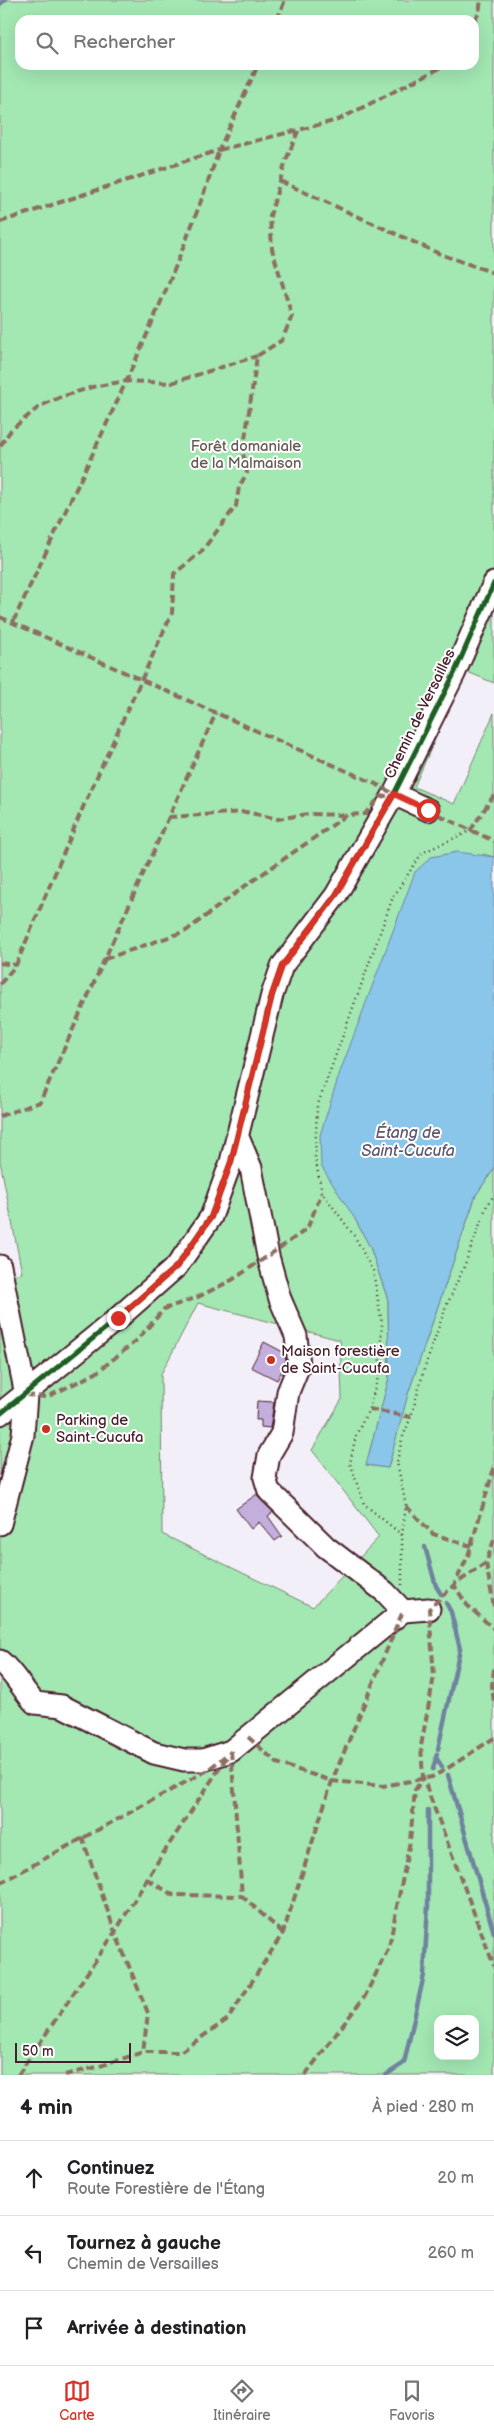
<!DOCTYPE html>
<html lang="fr">
<meta charset="utf-8">
<style>
:root{--surface:#fff;--page:#f2f2f2;--text:#202124;--muted:#757577;--line:#e0e0e0;--accent:#d93025}
body{margin:0;font-family:"Balsamiq Sans",sans-serif;background:var(--page);color:var(--text)}
.controls{position:absolute;right:15px;bottom:15px;display:grid;overflow:hidden;border-radius:10px;box-shadow:0 5px 20px #0002}
.controls button{width:45px;height:45px;display:grid;place-items:center;padding:0;border:0;border-bottom:1px solid var(--line);background:var(--surface);color:var(--text);font:25px sans-serif}
.scale{position:absolute;left:15px;bottom:12px;width:116px;box-sizing:border-box;padding-left:5px;border:2px solid #4a1f2b;border-top:0;font-size:14px;line-height:18px;white-space:nowrap;color:#4a1f2b;-webkit-text-stroke:4px #fff;paint-order:stroke}
.stop{position:absolute;width:15px;height:15px;margin:-11px;border:4px solid #d93025;border-radius:50%;background:#fff}
.stop.end{background:#d93025;border-color:#fff;box-shadow:0 1px 5px #0008}
.list{margin:0;padding:0;list-style:none}
h2{display:flex;justify-content:space-between;align-items:center;height:65px;margin:0;padding:0 20px;font-size:21px}
h2 small{font-size:16px;font-weight:400;color:var(--muted)}
.list li{display:grid;grid-template-columns:32px 1fr auto;gap:15px;align-items:center;box-sizing:border-box;height:75px;padding:0 20px;border-top:1px solid var(--line)}
.list b{display:block;font-size:19px;white-space:nowrap}
.list p{margin:0;font-size:16px;white-space:nowrap;color:var(--muted)}
.list em{font-size:16px;font-style:normal;color:var(--muted)}
.icon{flex:none;width:28px;height:28px;fill:none;stroke:currentColor;stroke-width:2;stroke-linecap:round;stroke-linejoin:round}
.map{position:relative;flex:none;width:494px;height:2075px;overflow:hidden}
.search{position:absolute;background:var(--surface);box-shadow:0 5px 20px #0002;left:15px;right:15px;top:15px;height:55px;display:flex;align-items:center;gap:12px;box-sizing:border-box;padding:0 18px;border-radius:15px;color:var(--muted);font-size:19px}
.sheet{height:290px;background:var(--surface)}
nav{display:flex;justify-content:space-around;align-items:center;box-sizing:border-box;height:70px;border-top:1px solid var(--line);background:var(--surface);font-size:14px;color:var(--muted)}
nav a{display:grid;justify-items:center;gap:2px}
nav .on{color:var(--accent)}
.map>svg:first-child{display:block}
.green{fill:#a3e8b3;stroke:#76846f;fill-rule:evenodd}
.water{fill:#8ac6ea;stroke:#70839e}
.lines{fill:none;stroke-linecap:round;stroke-linejoin:round}
.stream{stroke:#70839e;stroke-width:4.5}
.building{fill:#c3aedd;stroke:#4a1f2b}
.minor-casing{stroke:#4a1f2b;stroke-width:25}
.path{stroke:#4a1f2b;stroke-width:2.5;stroke-dasharray:1 4;stroke-linecap:butt}
.minor{stroke:#fff;stroke-width:21}
.quiet{stroke:#8d6e63;stroke-width:4;stroke-dasharray:8 4;stroke-linecap:butt}
.cycleway-casing{stroke:#fff;stroke-width:8}
.cycleway{stroke:#1b5e20;stroke-width:5}
.route{stroke:#d93025;stroke-width:6}
.poi-dot{fill:#c8321e;stroke:#fff;stroke-width:2}
.labels{text-anchor:middle;dominant-baseline:central;stroke-width:4;stroke-linejoin:round;paint-order:stroke}
.park-label{font-size:15px;fill:#655b54;stroke:#fff}
.street-label{font-size:15px;fill:#4a1f2b;stroke:#fff}
.poi-label{font-size:15px;fill:#4a1f2b;stroke:#fff;text-anchor:start}
.water-label{font-size:16px;font-style:italic;fill:#60596e;stroke:#fff}
</style>
<div class="map">
<svg width="494" height="2075" viewBox="0 0 494 2075">
<rect width="100%" height="100%" fill="#f3eff8"/>
<filter id="ink" filterUnits="userSpaceOnUse"><feTurbulence type="fractalNoise" baseFrequency=".02" numOctaves="2"/><feDisplacementMap in="SourceGraphic" scale="10" xChannelSelector="R" yChannelSelector="G"/><feConvolveMatrix kernelMatrix="1 2 1 2 8 2 1 2 1" color-interpolation-filters="sRGB"/></filter>
<g filter="url(#ink)">
<path class="green" d="M0 0H494V683L465 671 414 787 454 804 494 713V857L483 854 355 1219 370 1247 388 1300 389 1378 366 1465 388 1468 408 1394 476 1195 494 1169V2075H0V1266L2 1277 22 1273 0 1161ZM20 20H474V65H20ZM198 1303 340 1340 342 1399 312 1450 379 1537 313 1607 162 1534 161 1374ZM438 2019H475V2056H438Z"/>
<path class="water" d="M457 852 494 857V1169L476 1195 408 1394 388 1468 366 1465 389 1378 388 1300 370 1247 355 1219 321 1166 320 1135 340 1072 415 872 431 857Z"/>
<g class="lines">
<path class="stream" d="M0 4 5 0
M425 1547 436 1586 441 1594
M438 1749 460 1649 451 1612 446 1603
M437 1759 442 1767
M433 1769 437 1754
M448 1775 494 1933
M386 2075 404 2063 424 1975 428 1905V1810"/>
</g>
<path class="building" d="M264 1342 285 1353 286 1363 277 1380 251 1367Z
M257 1401 274 1402 270 1428 261 1427V1420H256Z
M257 1494 273 1512 268 1516 282 1536 275 1541 259 1522 251 1529 236 1509Z"/>
<g class="lines">
<defs>
<path id="minor" d="M394 794 428 810
M237 1135 251 1168 268 1256 280 1299 296 1336 299 1365 288 1392 282 1433 269 1455 265 1478 269 1491 326 1547 385 1592 403 1611
M0 1266 26 1395 23 1435 0 1524
M0 1414 118 1318 177 1266 211 1217 231 1162 272 995 282 966 336 895 394 794 454 674 494 583
M0 1661C14 1673 22 1689 35 1703L62 1706 154 1753 184 1760H203L231 1751 403 1611 429 1609"/>
</defs>
<use href="#minor" class="minor-casing"/>
<path class="path" d="M402 1535 364 1504 350 1463 356 1435 369 1409 379 1374 382 1324 373 1271 355 1237 322 1192 315 1158 317 1107 393 897 422 853 470 831
M402 1585V1535L406 1506 397 1462 402 1439 411 1417 424 1370 445 1309 464 1267 487 1205 494 1195"/>
<use href="#minor" class="minor"/>
<path class="quiet" d="M277 20 285 0
M474 21 479 13 481 0
M280 181 440 254 494 273
M0 222 219 150 258 65
M0 446 11 430 40 406 61 397 92 387 126 381 171 383 257 356
M0 617 376 784 394 794
M13 622C86 466 164 313 219 150L338 120 438 69 441 65
M428 810 494 841
M169 817 246 812 278 819 308 814 347 815
M470 831 494 795
M105 959 186 931 245 886 347 815 365 814 380 797 394 794
M0 963 16 965
M0 984 16 965 84 805 172 613 174 574 201 552 236 506 239 487 247 473 243 453 257 356 282 340 292 316 272 249 270 216 286 160 299 129
M0 1116 40 1102 216 713
M26 1395 47 1397 96 1373 137 1340 164 1309 198 1297 232 1280 268 1256 307 1229 322 1192
M369 1409 411 1417
M494 1468 468 1556 454 1585 429 1609 434 1676 421 1746 423 1778 494 1966
M406 1506 433 1534 471 1546
M494 1540 486 1563 454 1585 467 1605 494 1629
M486 1563 494 1607
M494 1669 492 1686 494 1703
M248 1737 277 1763 332 1781 383 1786 432 1777 445 1770 494 1738
M231 1751 242 1896 283 1933
M82 1837 115 1932 148 2013 143 2052
M147 1879 173 1895 242 1896
M0 1883 208 1770 225 1756
M18 2075 115 1932 160 1858 231 1751
M65 2075 97 2067 143 2052H180L228 2019 283 1933 332 1781 403 1611
M305 2075 365 1996 389 1947 410 1841 415 1790 423 1778"/>
<defs>
<path id="cycleway" d="M0 1414 118 1318 177 1266 211 1217 231 1162 272 995 282 966 336 895 394 794 454 674 494 583"/>
</defs>
<use href="#cycleway" class="cycleway-casing"/>
<use href="#cycleway" class="cycleway"/>
</g>
</g>
<g class="lines" filter="url(#ink)">
<path class="route" d="M118 1318 177 1266 211 1217 231 1162 272 995 282 966 336 895 394 794 428 810"/>
</g>
<g class="poi-dot">
<circle cx="271" cy="1360" r="5"/>
<circle cx="46" cy="1429" r="5"/>
</g>
<g class="labels">
<g class="park-label">
<text x="246" y="446">Forêt domaniale<tspan x="246" dy="17">de la Malmaison</tspan></text>
</g>
<g class="street-label">
<text transform="translate(420 714) rotate(-64)">Chemin de Versailles</text>
</g>
<g class="poi-label">
<text x="281" y="1351">Maison forestière<tspan x="281" dy="17">de Saint-Cucufa</tspan></text>
<text x="56" y="1420">Parking de<tspan x="56" dy="17">Saint-Cucufa</tspan></text>
</g>
<g class="water-label">
<text x="408" y="1133">Étang de<tspan x="408" dy="18">Saint-Cucufa</tspan></text>
</g>
</g>
</svg>
<div class="controls">
<button><svg class="icon" aria-label="layers" viewBox="0 0 24 24"><path d="M12 4l9 5-9 5-9-5zM3 14l9 5 9-5"/></svg></button>
</div>
<div class="scale">50 m</div>
<div class="stop" style="left:428px;top:810px"></div>
<div class="stop end" style="left:118px;top:1318px"></div>
<div class="search"><svg class="icon" aria-label="search" viewBox="0 0 24 24"><circle cx="10" cy="10" r="6"/><path d="M15 15l6 6"/></svg>Rechercher</div>
</div>
<section class="sheet">
<h2>4 min<small>À pied · 280 m</small></h2>
<ul class="list">
<li><svg class="icon" aria-label="ahead" viewBox="0 0 24 24"><path d="M12 20V5M6 11l6-6 6 6"/></svg><div><b>Continuez</b><p>Route Forestière de l'Étang</p></div><em>20 m</em></li>
<li><svg class="icon" aria-label="left" viewBox="0 0 24 24"><path d="M17 20v-9H6M10 6l-5 5 5 5"/></svg><div><b>Tournez à gauche</b><p>Chemin de Versailles</p></div><em>260 m</em></li>
<li><svg class="icon" aria-label="arrive" viewBox="0 0 24 24"><path d="M6 21V4h12l-3 4 3 4H6"/></svg><div><b>Arrivée à destination</b></div></li>
</ul>
</section>
<nav>
<a class="on"><svg class="icon" aria-label="map" viewBox="0 0 24 24"><path d="M3 6l6-2 6 2 6-2v14l-6 2-6-2-6 2zM9 4v14M15 6v14"/></svg>Carte</a>
<a><svg class="icon" aria-label="directions" viewBox="0 0 24 24"><path d="M12 3l9 9-9 9-9-9zM9 14v-3h6M13 9l2 2-2 2"/></svg>Itinéraire</a>
<a><svg class="icon" aria-label="saved" viewBox="0 0 24 24"><path d="M7 4h10v16l-5-4-5 4z"/></svg>Favoris</a>
</nav>
